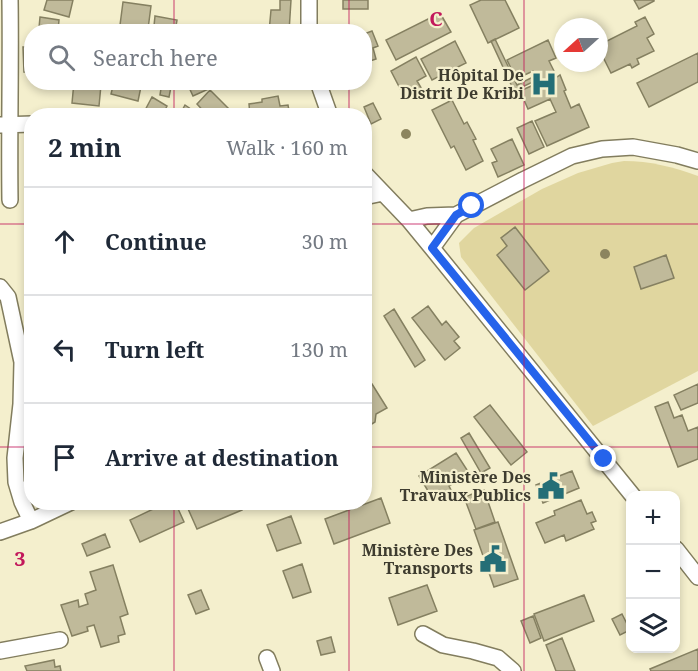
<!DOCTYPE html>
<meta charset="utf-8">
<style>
:root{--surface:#fff;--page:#f6f6f7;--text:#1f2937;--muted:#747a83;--line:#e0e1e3}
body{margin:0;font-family:"Noto Serif",serif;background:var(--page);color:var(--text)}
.controls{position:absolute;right:18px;bottom:18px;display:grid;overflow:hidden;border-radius:12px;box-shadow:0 3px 9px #0003}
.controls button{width:54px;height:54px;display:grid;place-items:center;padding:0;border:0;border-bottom:2px solid var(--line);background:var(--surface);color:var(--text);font:30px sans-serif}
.compass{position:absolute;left:554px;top:18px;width:54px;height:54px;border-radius:50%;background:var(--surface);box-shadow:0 3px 9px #0003;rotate:249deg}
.stop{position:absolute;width:18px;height:18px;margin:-14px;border:4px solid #2563eb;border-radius:50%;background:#fff}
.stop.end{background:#2563eb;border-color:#fff;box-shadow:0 2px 6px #0008}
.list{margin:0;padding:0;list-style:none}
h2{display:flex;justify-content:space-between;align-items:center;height:78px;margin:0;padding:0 24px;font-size:26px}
h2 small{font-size:20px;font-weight:400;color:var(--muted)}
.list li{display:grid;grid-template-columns:39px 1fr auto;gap:18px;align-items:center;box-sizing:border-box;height:108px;padding:0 24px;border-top:2px solid var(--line)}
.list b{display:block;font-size:22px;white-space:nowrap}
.list em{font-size:20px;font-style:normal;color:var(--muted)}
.icon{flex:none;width:33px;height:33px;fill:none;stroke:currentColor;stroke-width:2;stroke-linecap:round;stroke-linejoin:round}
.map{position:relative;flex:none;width:698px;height:671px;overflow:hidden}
.search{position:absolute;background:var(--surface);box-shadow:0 3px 9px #0003;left:24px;top:24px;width:348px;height:66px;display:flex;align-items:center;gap:15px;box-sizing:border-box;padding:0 21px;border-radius:24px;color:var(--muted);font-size:22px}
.panel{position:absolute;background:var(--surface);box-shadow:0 3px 9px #0003;left:24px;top:108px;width:348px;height:402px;border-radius:24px}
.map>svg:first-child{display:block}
.grass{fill:#e0d69f}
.building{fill:#c0ba9a;stroke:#858061;stroke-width:1.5}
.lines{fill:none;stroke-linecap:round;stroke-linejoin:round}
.minor-casing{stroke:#827d5e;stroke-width:18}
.minor{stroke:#fff;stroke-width:15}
.tree{fill:#8c855f}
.route{stroke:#2563eb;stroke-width:8}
.grid{fill:none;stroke:#c2185b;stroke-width:1.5;stroke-opacity:0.55}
.labels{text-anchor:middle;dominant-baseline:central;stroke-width:4.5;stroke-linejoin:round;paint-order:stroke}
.poi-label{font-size:16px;font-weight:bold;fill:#3e3c2f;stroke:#f4efcd;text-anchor:end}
.grid-label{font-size:20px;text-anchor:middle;font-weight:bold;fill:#c2185b;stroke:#f4efcd;stroke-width:4.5;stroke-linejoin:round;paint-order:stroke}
</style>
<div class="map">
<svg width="698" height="671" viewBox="0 0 698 671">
<rect width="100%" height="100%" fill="#f4efcd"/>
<path class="grass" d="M624 161C650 161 673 167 698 176V371L593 426 461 257 459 243 474 228 542 189 578 173 612 163Z"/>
<path class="building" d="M47 0H73L69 17 44 10Z
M280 0H291L289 32H269L271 10H280Z
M343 0H368V9H343Z
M481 0H505L519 28 488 43 470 5Z
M634 0H654V1L639 9Z
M123 2 151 6 148 29 120 25Z
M440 13 451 32 396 60 386 40Z
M155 16 177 20 175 32H164L165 28 154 26Z
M40 17 59 20 58 31 39 28Z
M645 17 654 34 647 38 654 51 637 59 639 64 632 68 630 64 611 73 599 49V45L637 26 635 22Z
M372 31 378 46 373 48 376 59 364 63V34Z
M495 39 517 85 535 76 537 80 514 91 491 41Z
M548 40 556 58 549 61 557 77 560 75 566 90 564 91 571 108 579 104 589 127 547 146 535 121 556 112 550 99 528 109 520 91 538 83 533 71 516 79 507 60Z
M455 41 466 63 432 80 421 59Z
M32 42V79H30V72H24L23 47H31Z
M698 53V82L649 107 637 83Z
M416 57 426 76 417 81 423 91 406 100 391 71Z
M74 82H93V84L101 85 99 106 72 103Z
M114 82H142L138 101 111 94Z
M162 82H172L169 97 160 95Z
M189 82H224L193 96 187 83Z
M210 90 236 116H208L197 104Z
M278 96 280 106 288 105 290 116H250L249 104 262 102V99Z
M152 97 167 106 162 116H142Z
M452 100 464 124 467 122 476 139 473 140 483 161 466 170 454 146 451 148 432 110Z
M373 103 381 119 371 124 364 107Z
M185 105 201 116H179Z
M532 121 544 147 529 154 517 128Z
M512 139 524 165 498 177 492 163 497 161 491 149Z
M515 227 549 271 525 290 497 255 507 246 501 238Z
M666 255 674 278 641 289 634 267Z
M428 306 442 325 446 321 459 337 454 341 460 348 445 360 412 318Z
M394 309 425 360 415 367 384 316Z
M372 384 387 408 376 414 375 422 367 427H364V389Z
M698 384V403L681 410 674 395Z
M668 402 674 418 682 415 688 431 698 427V459L678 467 655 407Z
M490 405 527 452 511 465 474 417Z
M469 433 490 468 481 473 461 438Z
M456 453 469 473 449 486 451 490 434 501 419 476Z
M572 471 579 488 543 503 536 485Z
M484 490 495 522 476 529 464 497Z
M381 498 390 523 334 544 325 519Z
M581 500 587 514 592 512 596 521 591 523 594 529 566 541 564 535 545 543 536 523 555 515 554 511Z
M168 502H175L184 522 140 542 130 520Z
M185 502H239L242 510 197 529Z
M291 516 301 543 277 551 267 525Z
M498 522 518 579 494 587 474 530Z
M105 534 110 547 87 556 82 544Z
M302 564 311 592 293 598 283 571Z
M113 565 128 614 120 617 125 634 118 636 119 642 101 647 94 625 87 627 88 631 72 636 61 605 78 600 79 607 88 604 85 594 96 590 90 572Z
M427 585 437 611 398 625 389 598Z
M201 590 209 609 196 614 188 595Z
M584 595 594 621 544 641 534 614Z
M622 614 630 630 620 635 612 619Z
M533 616 541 638 530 643 521 621Z
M331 637 335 652 321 655 317 641Z
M562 638 575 671H556L546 645Z
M698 649V671H651L650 669Z
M54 660 55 667 60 666 61 671H27L25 666Z"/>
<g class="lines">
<defs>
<path id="minor" d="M10 0C11 67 9 134 10 200
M309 0V32
M318 82 330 116
M0 125 32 124
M364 173 409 220 432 248 633 496
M364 197 383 193
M409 220 427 216 456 215
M432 248 456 215 523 180 572 156 602 149 633 147 677 155 698 161
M0 287 8 297 22 362 21 404 15 458 16 482 22 502 31 521
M0 532 31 521 71 502
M676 549 698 577
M423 634 443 645 473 651 498 658 513 671
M0 651 60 640
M267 658 272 671"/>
</defs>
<use href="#minor" class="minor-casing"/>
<use href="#minor" class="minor"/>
</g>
<g class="tree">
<circle cx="406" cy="134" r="5"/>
<circle cx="605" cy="254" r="5"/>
</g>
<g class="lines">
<path class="route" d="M472 206 456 215 432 248 604 459"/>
</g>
<path class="grid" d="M174 0V32M349 0V32M524 0V671M174 82V116M349 82V116M0 224H32M364 224H698M0 447H32M364 447H698M174 502V671M349 502V671"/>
<defs>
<symbol id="hospital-bare" viewBox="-9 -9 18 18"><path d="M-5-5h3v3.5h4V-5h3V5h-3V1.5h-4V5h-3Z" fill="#246e76" stroke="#f4efcd" stroke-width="2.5" paint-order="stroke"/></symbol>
<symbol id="civic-bare" viewBox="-9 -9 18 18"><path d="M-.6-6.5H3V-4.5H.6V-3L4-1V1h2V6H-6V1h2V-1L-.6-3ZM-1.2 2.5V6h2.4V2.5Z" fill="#246e76" stroke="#f4efcd" stroke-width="2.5" paint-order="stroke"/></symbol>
</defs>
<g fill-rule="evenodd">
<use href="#hospital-bare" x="525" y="65" width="38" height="38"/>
<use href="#civic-bare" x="532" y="467" width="38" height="38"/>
<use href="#civic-bare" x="474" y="540" width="38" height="38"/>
</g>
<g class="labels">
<g class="poi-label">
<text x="524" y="75">Hôpital De<tspan x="524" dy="18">Distrit De Kribi</tspan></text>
<text x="531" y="477">Ministère Des<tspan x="531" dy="18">Travaux Publics</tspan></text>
<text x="473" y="550">Ministère Des<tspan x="473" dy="18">Transports</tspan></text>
</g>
</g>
<g class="grid-label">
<text x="436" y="26">C</text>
<text x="20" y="566">3</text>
</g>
</svg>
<div class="controls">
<button>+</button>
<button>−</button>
<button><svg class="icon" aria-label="layers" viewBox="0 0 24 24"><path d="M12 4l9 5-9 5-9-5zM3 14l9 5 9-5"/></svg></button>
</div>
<svg class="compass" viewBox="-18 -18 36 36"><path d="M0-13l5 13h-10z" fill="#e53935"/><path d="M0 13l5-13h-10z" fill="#747a83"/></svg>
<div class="stop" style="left:472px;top:206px"></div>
<div class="stop end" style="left:604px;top:459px"></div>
<div class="search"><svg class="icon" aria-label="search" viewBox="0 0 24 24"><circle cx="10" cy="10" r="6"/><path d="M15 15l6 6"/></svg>Search here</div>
<section class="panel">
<h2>2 min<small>Walk · 160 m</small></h2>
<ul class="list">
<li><svg class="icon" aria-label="ahead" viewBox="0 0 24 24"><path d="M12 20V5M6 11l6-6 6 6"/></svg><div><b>Continue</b></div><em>30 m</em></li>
<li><svg class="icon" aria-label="left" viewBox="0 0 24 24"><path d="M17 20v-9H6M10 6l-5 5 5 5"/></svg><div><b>Turn left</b></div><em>130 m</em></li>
<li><svg class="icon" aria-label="arrive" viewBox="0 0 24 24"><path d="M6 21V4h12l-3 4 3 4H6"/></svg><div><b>Arrive at destination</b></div></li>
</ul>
</section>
</div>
